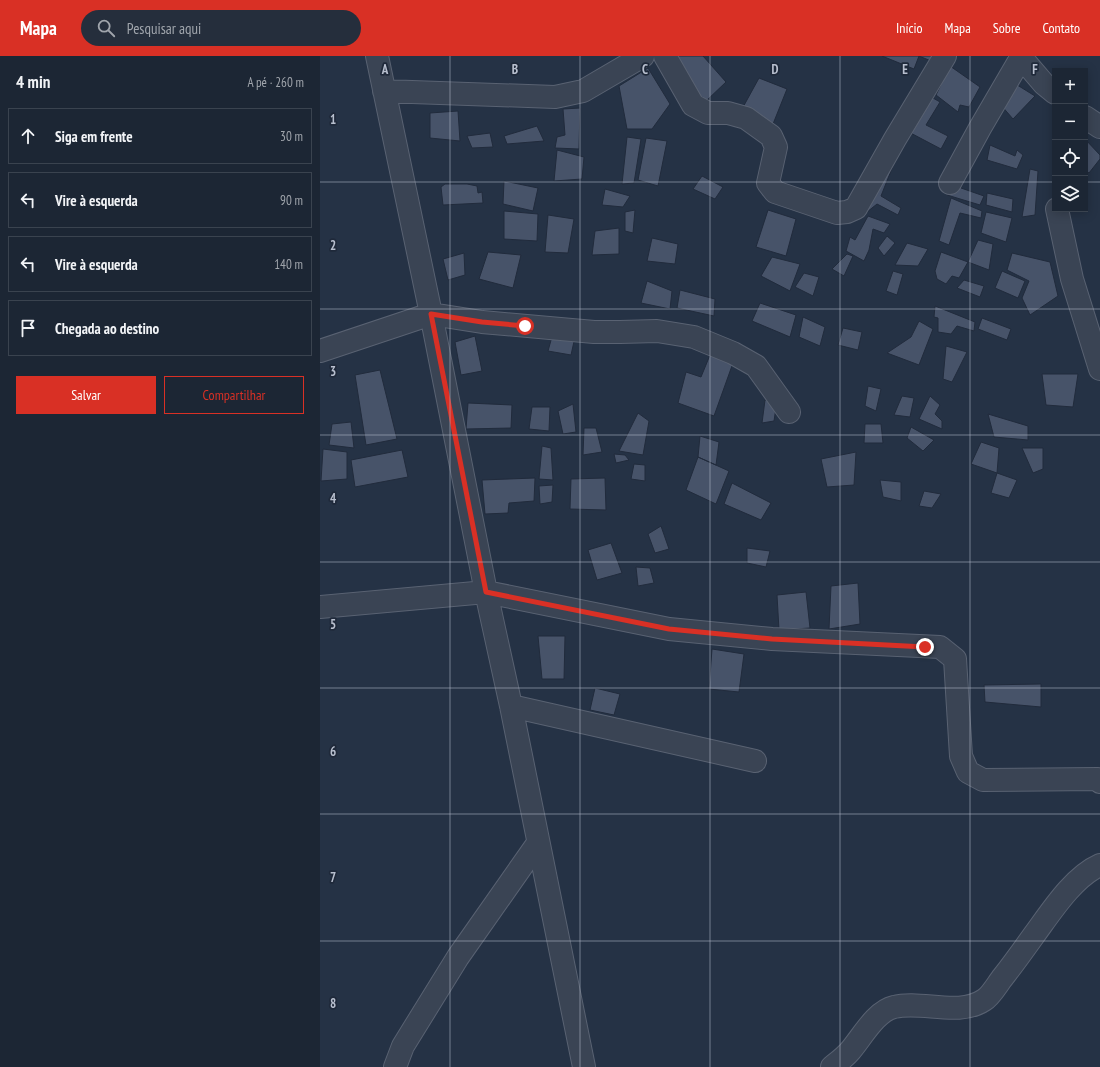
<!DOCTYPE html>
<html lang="pt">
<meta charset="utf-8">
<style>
:root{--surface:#1c2634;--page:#252e3c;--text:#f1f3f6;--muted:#a0a5ac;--line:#3a434f;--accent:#d93025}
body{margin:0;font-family:"PT Sans Narrow",sans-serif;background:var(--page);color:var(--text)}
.controls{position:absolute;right:12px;top:12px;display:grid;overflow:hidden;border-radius:0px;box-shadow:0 2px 10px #0003}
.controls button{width:36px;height:36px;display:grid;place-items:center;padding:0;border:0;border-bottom:1px solid var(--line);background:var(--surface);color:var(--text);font:20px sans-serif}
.stop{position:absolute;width:12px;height:12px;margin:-9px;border:3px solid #d93025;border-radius:50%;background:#fff}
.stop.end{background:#d93025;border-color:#fff;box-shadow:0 1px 4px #0008}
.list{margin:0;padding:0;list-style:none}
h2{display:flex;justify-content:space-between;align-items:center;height:52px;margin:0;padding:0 16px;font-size:17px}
h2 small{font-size:13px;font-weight:400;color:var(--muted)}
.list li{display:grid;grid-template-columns:26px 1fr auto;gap:12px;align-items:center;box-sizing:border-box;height:56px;margin:0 8px 8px;padding:0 8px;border:1px solid var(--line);border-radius:0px}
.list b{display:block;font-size:15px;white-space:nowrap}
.list em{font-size:13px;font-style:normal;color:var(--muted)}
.actions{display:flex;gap:8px;padding:12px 16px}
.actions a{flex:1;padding:9px 0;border:1px solid var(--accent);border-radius:0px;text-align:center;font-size:14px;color:var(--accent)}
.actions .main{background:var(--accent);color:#fff}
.icon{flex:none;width:22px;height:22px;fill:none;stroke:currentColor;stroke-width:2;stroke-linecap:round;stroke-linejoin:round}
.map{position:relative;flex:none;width:780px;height:1011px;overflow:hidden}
header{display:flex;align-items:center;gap:24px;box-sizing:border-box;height:56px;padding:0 20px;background:var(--accent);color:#fff}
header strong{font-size:19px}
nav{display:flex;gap:22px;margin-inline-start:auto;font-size:14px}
.search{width:280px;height:36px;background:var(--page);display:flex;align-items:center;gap:10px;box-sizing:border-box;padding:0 14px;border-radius:22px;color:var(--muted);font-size:15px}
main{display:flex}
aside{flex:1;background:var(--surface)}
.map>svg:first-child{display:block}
.building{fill:#475369;stroke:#212b3c}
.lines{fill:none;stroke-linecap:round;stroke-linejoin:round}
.street-casing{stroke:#596272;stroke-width:24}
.street{stroke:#3a4454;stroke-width:22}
.route{stroke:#d93025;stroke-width:5}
.grid{fill:none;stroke:#b8bfce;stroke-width:1;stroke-opacity:0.55}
.grid-label{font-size:13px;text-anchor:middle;font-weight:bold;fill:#b8bfce;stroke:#1f293a;stroke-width:3.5;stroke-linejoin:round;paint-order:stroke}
</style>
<header>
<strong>Mapa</strong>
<div class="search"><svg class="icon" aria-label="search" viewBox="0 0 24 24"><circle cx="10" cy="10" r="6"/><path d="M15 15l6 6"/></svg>Pesquisar aqui</div>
<nav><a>Início</a><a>Mapa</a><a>Sobre</a><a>Contato</a></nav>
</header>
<main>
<aside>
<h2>4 min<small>A pé · 260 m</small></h2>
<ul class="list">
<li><svg class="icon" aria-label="ahead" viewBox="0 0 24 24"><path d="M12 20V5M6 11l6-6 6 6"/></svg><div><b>Siga em frente</b></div><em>30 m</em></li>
<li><svg class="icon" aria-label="left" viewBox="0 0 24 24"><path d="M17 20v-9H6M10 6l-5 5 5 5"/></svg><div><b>Vire à esquerda</b></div><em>90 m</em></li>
<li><svg class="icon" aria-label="left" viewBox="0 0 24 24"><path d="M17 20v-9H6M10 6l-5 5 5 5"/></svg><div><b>Vire à esquerda</b></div><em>140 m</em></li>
<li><svg class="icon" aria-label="arrive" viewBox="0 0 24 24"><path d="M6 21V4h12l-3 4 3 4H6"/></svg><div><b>Chegada ao destino</b></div></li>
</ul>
<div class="actions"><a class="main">Salvar</a><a>Compartilhar</a></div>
</aside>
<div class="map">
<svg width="780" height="1011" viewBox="0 0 780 1011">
<rect width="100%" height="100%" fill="#253245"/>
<path class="building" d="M359 0H383L406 26 385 46 354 4Z
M562 0H613L611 5 599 0 594 13Z
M630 10 660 31 649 51 640 49 638 56 616 39Z
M328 12 350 48 332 73H307L299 30Z
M439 22 467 33 453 68 422 53Z
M694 27 715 40 693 63 680 48Z
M606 38 620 46 606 69 628 80 621 93 583 73Z
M260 52 259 93 235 92 237 81 245 79 243 53Z
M138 55 140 85 110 82V57Z
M217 70 224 85 187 88 184 80Z
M170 77 173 91 152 92 147 80Z
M307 81 321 83 314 127 302 128Z
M326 82 347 85 338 130 318 124Z
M765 83 780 99V103L769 117 765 114Z
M670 89 695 100 697 94 703 99 697 113 667 104Z
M580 92 561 140 581 152 578 159 557 148 547 156H539Z
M237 94 264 101 262 123 234 125Z
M649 97 653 105 641 132 664 140 660 149 627 139Z
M710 113 718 115 715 159 702 161Z
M382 120 403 131 395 143 373 133Z
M184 125 218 132 213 155 183 148Z
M125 128H147L157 130 158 137 162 136 163 147 123 149 121 131Z
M285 133 310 140 303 151 282 149Z
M667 137 693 143 692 156 666 149Z
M631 142 662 155 661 162 640 157 629 189 619 185Z
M315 154 313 177 305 175V156Z
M448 154 476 163 466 200 436 191Z
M184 155 218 158 217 185 184 183Z
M666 156 692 162 686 186 661 177Z
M228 159 254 163 248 197 225 196Z
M548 160 570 168 564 177 553 173 549 194 544 205 526 195 530 181 535 184Z
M299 172V198L272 199 275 175Z
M567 180 575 187 564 200 558 192Z
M332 182 358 188 355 208 327 205Z
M658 184 673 188 669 214 648 206Z
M587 187 608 193 598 210 575 209Z
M168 196 201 199 193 232 159 223Z
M621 196 648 206 639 222 632 220 626 228 617 223 615 215Z
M144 197 145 219 128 224 123 203Z
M692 197 730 206 738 240 710 259 702 242 709 225 687 214Z
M527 198 533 200 524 220 512 213Z
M452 201 480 208 470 235 441 220Z
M573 215 583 218 577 239 566 235Z
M682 215 705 225 698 242 675 232Z
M484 217 499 221 493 240 475 231Z
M644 224 664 230 660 241 637 232Z
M327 225 352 235 350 253 321 247Z
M360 234 395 243 394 260 357 252Z
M440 247 476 259 470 281 432 265Z
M615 250 655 266 654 275 637 270 631 278 618 276V262L614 261Z
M483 261 505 271 500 290 479 281Z
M662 262 691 273 687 284 658 273Z
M599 265 613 273 599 309 567 297 591 281Z
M523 272 542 276 538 294 518 289Z
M233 277 255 281 251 299 228 295Z
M155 280 162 315 141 319 135 286Z
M626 290 647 296 632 326 623 323Z
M390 299 413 307 394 360 358 347 366 316 381 321Z
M60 314 77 383 46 389 35 319Z
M722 318H758L753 351 726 349Z
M548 330 561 333 556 355 545 350Z
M582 340 594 342 590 361 574 359Z
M610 340 620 349 615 358 622 365V373L599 363Z
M445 344 457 345 454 365 442 367Z
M148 347 192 349 191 372 146 373Z
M253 348 256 376 243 378 238 355Z
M212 351H230L229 375 209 373Z
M318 357 329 365 323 399 299 395Z
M668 358 708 370V384L674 381Z
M31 366 34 392 9 389 12 368Z
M545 368H561L563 387H544Z
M591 371 614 384 603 395 587 382Z
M264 372H276L282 396 263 399Z
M380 380 399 386 396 409 378 401Z
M661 386 679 392 677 417 651 408Z
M222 390 231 392 233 424 219 423Z
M702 392H723V413L713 417Z
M3 393 27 396V423L1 425Z
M82 394 88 421 35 431 31 404Z
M536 396 534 429 507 431 501 403Z
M294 398 305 399 309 404 296 407Z
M378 401 409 415 396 448 366 434Z
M314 408 325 409V425L311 423Z
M677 417 697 424 689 442 671 437Z
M215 422 214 445 189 447 188 457 165 458 162 424Z
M285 422 286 454 250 453 251 423Z
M560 424 581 426V445L563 441Z
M412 427 451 447 441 464 404 448Z
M233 429 232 446 220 448 219 430Z
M604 435 621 438 612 452 599 450Z
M341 470 349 493 335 497 328 478Z
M291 487 302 517 277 524 268 494Z
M427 492 450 495 446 511 427 507Z
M316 511 330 512 334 527 318 530Z
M538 527 540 568 509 573 511 530Z
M486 536 490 572 459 574 457 539Z
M218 580H245L244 623H222Z
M392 593 424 598 419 636 389 633Z
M721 628V651L665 646 664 629Z
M275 632 300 638 294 659 270 654Z"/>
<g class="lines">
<defs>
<path id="street" d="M57 0 111 258 166 536 191 650 264 1011
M345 0 373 49 388 57H408L426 62 451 80 456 91 448 127 455 136 517 157 527 156 536 152 575 83 625 0
M700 0 724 28 735 37
M64 35 235 41 263 35 323 0
M765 61 780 71
M630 127 660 72 702 0
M737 153 752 223 780 313
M0 295 111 258 162 266 274 276H300L337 275 374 281 413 297 436 310 469 356
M0 551 166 536 349 573 452 583 620 591 635 603 641 700 648 716 663 724 778 723 780 726
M191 650 435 705
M75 1011 83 990 138 901 218 787
M512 1011C518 1006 525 1001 530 995 542 981 556 955 574 951 601 944 639 961 664 944 671 940 678 927 683 921 694 907 704 893 714 879 731 856 753 821 780 809"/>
</defs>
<use href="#street" class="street-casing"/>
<use href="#street" class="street"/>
</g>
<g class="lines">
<path class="route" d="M205 270 162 266 111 258 166 536 349 573 452 583 605 591"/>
</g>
<path class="grid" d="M130 0V1011M260 0V1011M390 0V1011M520 0V1011M650 0V1011M0 126H735M765 126H780M0 253H780M0 379H780M0 506H780M0 632H780M0 758H780M0 885H780"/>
<g class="grid-label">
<text x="65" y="18">A</text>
<text x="195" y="18">B</text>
<text x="325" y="18">C</text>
<text x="455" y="18">D</text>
<text x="585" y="18">E</text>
<text x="715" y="18">F</text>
<text x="13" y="68">1</text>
<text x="13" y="194">2</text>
<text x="13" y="320">3</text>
<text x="13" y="447">4</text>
<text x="13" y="573">5</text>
<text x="13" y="700">6</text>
<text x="13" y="826">7</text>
<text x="13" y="952">8</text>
</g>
</svg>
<div class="controls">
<button>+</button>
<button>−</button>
<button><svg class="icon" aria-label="locate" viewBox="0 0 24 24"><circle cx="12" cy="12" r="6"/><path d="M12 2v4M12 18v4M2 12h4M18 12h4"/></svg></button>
<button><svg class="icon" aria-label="layers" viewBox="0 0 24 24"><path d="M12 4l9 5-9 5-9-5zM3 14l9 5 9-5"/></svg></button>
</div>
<div class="stop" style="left:205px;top:270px"></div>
<div class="stop end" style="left:605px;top:591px"></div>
</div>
</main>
